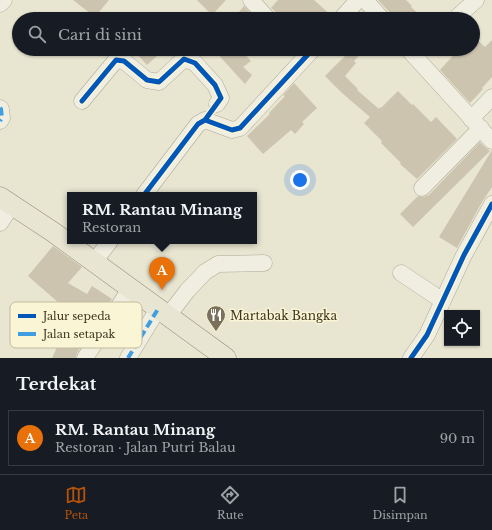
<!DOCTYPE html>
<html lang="id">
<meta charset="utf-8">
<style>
:root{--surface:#171b24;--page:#242831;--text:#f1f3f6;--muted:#9ea1a6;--line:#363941;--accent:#b45309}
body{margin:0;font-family:"Libre Baskerville",serif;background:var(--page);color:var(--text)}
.controls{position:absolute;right:12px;bottom:12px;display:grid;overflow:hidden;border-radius:0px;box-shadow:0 1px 3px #0004}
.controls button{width:36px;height:36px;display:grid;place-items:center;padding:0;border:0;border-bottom:1px solid var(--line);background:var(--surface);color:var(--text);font:20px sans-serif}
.you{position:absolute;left:300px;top:180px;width:14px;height:14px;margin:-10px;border:3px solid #fff;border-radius:50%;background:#1a73e8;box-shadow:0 0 0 6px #1a73e833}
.badge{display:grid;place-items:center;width:26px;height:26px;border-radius:50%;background:var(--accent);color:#fff;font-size:13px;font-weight:700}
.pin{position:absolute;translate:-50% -33px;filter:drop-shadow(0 1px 2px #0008)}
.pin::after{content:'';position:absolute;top:21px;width:14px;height:12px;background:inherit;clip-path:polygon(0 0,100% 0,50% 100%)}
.popup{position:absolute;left:67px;top:192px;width:190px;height:52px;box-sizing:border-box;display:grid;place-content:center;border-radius:0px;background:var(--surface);filter:drop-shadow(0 1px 3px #0005);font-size:13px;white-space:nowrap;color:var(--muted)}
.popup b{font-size:15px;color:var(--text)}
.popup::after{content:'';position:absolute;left:50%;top:100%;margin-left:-8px;border:8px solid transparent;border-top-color:var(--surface)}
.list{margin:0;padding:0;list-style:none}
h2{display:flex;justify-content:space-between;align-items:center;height:52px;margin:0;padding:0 16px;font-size:17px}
h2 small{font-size:13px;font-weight:400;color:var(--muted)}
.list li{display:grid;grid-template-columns:26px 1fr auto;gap:12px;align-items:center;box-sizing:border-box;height:56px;margin:0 8px 8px;padding:0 8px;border:1px solid var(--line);border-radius:0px}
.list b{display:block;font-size:15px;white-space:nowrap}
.list p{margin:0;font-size:13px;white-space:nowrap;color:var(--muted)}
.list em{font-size:13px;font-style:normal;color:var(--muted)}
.icon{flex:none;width:22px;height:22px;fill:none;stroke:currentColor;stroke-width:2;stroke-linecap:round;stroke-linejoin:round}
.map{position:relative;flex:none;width:492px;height:358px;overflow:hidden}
.search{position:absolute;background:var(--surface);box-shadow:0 1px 3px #0004;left:12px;right:12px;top:12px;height:44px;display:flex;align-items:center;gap:10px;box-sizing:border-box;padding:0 14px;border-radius:22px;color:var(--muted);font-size:15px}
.sheet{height:116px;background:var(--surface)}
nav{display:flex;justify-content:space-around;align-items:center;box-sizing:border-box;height:56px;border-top:1px solid var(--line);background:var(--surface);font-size:11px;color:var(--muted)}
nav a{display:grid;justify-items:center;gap:2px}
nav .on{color:var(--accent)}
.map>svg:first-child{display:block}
.building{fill:#cdc4b0}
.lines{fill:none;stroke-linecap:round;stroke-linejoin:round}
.minor-casing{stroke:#aeaa98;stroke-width:17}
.major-casing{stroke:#938e7f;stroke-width:21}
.minor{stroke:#f0eee1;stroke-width:16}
.major{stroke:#e8e5d2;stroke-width:20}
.quiet{stroke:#3f9de0;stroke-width:4;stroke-dasharray:8 4;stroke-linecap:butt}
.cycleway-casing{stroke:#faf5d5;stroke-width:8}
.cycleway{stroke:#0057b8;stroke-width:5}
.labels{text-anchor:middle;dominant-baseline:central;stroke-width:3;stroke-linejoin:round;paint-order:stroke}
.poi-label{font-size:12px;fill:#3f331e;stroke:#faf5d5;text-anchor:start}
.key{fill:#faf5d5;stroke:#c2bb9e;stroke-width:1}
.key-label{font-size:11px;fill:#3f331e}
</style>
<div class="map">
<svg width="492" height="358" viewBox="0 0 492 358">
<rect width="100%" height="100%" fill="#e8e5d0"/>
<path class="building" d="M73 0H109L95 17Z
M197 0H226L212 15Z
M278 0H314L332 16V19H290L284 14 282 17 271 8Z
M378 0H406L412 6 411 7 424 19H396Z
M244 6 254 17 252 19H245L238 13Z
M473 36 485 47 492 40V77L482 88 483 89 470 103 440 70 459 49H473Z
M132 49H165L147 65Z
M213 49H240L251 61 243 67 252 75 245 84Z
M352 49H365L354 61 356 63 345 76 358 89 357 90 379 109 380 107 381 108 398 91 412 105 413 104 431 122 436 117 457 139 417 179 400 164 401 163 381 143 382 141 364 123 370 117 349 99 341 92 325 76Z
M294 83 317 108 302 122 304 124 295 134 291 130 263 154 247 136 270 114 269 113 285 96 283 95Z
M480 142 485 147 490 151 413 227 400 214 418 196 424 197 429 195Z
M492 150V187L482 202 457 248 439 237Z
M53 246 82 267 68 283 87 294 92 286 112 299 77 353 76 358H52L60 341 59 340 72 318 57 309 60 304 28 276Z"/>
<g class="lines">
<defs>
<path id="minor" d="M251 0 268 19
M365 0 382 19
M0 4 4 0
M341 19 358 0
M455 19 476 0
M408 49 492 141
M82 101 116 60 124 61 147 80 159 82 184 59 195 63 215 85 221 98 217 104
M0 108 1 109 2 118 0 121
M471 119 492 97
M422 188 481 128
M144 195 198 124 205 120 232 130 240 128 313 49
M0 223 12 205
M94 262 110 241
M401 273 443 301
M168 316 187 291 205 272 218 264 264 263
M85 358 130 289
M128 358 158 309
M411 358 427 335 464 255 492 204"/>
<path id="major" d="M0 197 53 232 226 358"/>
</defs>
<use href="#minor" class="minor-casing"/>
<use href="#major" class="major-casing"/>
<use href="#minor" class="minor"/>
<use href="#major" class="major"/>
<path class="quiet" d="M0 108 1 109 2 118 0 121
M128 358 158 309"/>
<defs>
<path id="cycleway" d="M82 101 116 60 124 61 147 80 159 82 184 59 195 63 215 85 221 98 205 120
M144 195 198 124 205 120 232 130 240 128 313 49
M411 358 427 335 464 255 492 204"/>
</defs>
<use href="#cycleway" class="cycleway-casing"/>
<use href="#cycleway" class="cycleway"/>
</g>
<defs>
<symbol id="restaurant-pin" viewBox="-11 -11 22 30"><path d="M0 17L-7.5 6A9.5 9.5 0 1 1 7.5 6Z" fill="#7a715c" stroke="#faf5d5"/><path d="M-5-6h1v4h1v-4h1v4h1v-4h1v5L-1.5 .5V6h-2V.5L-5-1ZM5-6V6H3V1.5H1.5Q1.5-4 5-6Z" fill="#fff"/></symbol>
</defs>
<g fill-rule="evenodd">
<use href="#restaurant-pin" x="205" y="304" width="22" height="30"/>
</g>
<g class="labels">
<g class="poi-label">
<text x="230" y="315">Martabak Bangka</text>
</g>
</g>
<rect x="10" y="302" width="132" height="46" rx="6" class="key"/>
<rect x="18" y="314" width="18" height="4" fill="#0057b8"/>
<rect x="18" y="332" width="18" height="4" fill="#3f9de0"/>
<g class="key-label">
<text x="43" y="320">Jalur sepeda</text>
<text x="43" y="338">Jalan setapak</text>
</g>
</svg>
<div class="controls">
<button><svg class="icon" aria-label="locate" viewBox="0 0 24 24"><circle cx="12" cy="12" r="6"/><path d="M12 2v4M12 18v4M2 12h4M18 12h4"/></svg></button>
</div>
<div class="you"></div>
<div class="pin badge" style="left:162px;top:290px;background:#e8710a">A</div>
<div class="popup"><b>RM. Rantau Minang</b>Restoran</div>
<div class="search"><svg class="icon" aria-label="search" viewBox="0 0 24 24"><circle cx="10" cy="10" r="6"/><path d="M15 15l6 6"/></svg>Cari di sini</div>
</div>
<section class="sheet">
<h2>Terdekat<small></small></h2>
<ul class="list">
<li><span class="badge" style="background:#e8710a">A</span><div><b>RM. Rantau Minang</b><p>Restoran · Jalan Putri Balau</p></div><em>90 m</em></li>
</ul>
</section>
<nav>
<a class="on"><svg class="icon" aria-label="map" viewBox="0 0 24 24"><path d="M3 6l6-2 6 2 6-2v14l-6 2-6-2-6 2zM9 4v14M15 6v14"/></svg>Peta</a>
<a><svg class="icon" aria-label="directions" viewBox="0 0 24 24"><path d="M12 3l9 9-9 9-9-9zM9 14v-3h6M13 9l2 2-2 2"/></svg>Rute</a>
<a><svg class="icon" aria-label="saved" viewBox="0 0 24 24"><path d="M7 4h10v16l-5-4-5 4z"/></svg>Disimpan</a>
</nav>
